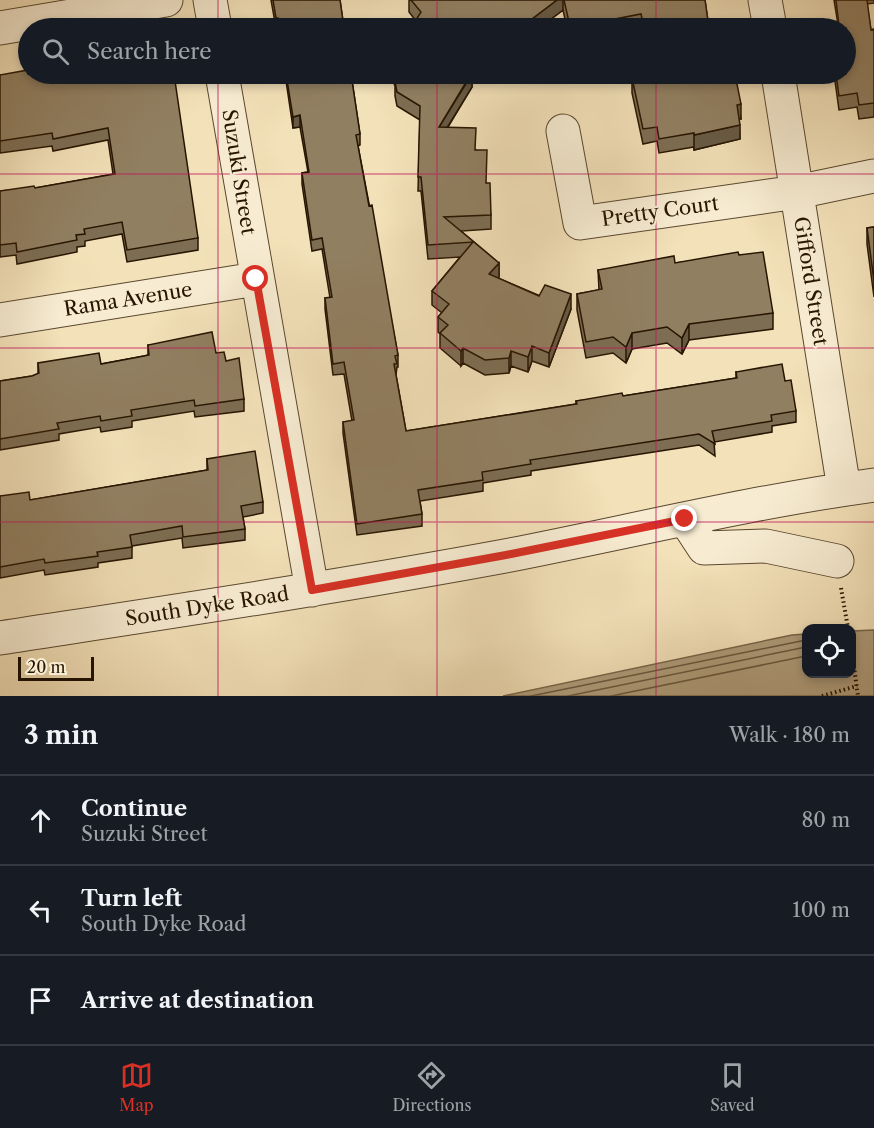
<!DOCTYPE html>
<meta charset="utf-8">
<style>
:root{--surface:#171b24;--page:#20242c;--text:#f1f3f6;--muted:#9ea1a6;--line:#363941;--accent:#d93025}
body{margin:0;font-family:"Libre Caslon Text",serif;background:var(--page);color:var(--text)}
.controls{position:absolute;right:18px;bottom:18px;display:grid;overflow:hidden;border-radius:12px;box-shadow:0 3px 9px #0003}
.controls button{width:54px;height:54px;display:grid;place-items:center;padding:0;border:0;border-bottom:2px solid var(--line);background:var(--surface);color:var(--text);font:30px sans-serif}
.scale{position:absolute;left:18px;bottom:15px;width:76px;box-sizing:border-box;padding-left:6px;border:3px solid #271501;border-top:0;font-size:16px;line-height:21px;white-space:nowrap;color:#271501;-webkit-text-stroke:4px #f7ecd2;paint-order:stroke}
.stop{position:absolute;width:18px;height:18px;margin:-14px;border:4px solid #d93025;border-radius:50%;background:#fff}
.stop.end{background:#d93025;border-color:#fff;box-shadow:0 2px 6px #0008}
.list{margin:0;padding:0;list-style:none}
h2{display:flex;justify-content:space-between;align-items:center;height:78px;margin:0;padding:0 24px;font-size:26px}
h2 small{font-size:20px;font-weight:400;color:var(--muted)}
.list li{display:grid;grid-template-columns:39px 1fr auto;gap:18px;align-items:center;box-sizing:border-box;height:90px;padding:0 24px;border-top:2px solid var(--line)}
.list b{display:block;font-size:22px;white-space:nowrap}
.list p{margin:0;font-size:20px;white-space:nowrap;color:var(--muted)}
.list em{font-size:20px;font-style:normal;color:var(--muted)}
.icon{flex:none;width:33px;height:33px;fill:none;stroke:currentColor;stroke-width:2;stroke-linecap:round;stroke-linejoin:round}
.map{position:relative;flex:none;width:874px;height:696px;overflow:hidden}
.search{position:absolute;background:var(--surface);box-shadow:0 3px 9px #0003;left:18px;right:18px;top:18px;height:66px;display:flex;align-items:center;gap:15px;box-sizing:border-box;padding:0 21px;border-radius:33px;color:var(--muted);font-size:22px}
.sheet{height:348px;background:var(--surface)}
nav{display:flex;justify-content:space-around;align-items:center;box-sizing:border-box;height:84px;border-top:2px solid var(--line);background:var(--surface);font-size:16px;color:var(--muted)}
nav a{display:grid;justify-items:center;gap:3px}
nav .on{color:var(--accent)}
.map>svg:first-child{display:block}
.water{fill:#ae9c7a;stroke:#78664a;stroke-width:1.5}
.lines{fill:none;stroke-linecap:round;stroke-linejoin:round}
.shore{stroke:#6a583e;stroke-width:1.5}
.minor-casing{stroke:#5a482f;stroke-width:35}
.path{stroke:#271501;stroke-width:4;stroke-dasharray:1.5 3;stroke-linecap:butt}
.minor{stroke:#f7ecd2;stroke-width:33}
.wall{fill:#7d6d53;stroke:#271501;stroke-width:1.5}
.shaded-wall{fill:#665944;stroke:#271501;stroke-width:1.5}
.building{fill:#917f61;stroke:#271501;stroke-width:1.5}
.route{stroke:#d93025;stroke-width:8}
.grid{fill:none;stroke:#c2185b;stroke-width:1.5;stroke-opacity:0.55}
.labels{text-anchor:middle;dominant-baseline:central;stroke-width:4.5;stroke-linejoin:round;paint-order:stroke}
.street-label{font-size:20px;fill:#271501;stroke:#f7ecd2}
</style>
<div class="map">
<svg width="874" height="696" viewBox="0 0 874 696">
<rect width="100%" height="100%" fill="#f3e1b9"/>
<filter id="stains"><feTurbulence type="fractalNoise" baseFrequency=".00333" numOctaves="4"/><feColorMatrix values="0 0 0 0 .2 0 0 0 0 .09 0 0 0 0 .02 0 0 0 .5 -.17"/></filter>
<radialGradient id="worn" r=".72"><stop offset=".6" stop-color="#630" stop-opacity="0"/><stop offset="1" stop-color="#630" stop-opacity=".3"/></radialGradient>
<path class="water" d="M874 630V696H503L792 635 806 634V674H852V631Z"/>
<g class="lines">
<path class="shore" d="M531 696 806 640
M568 696 806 647
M611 696 806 656"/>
<defs>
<path id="minor" d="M210 0 215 28
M765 0 770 28
M0 28 166 0
M222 74 312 590
M778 74 844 489
M563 131 580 223 797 192 874 176
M0 320 256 279
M685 519 704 548 766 546 837 561
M0 638C169 612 337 587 505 556 628 532 750 502 874 485"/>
</defs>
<use href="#minor" class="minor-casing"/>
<path class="path" d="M841 588 848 628
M852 653 858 696
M822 696 857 686"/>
<use href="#minor" class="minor"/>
</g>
<path class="wall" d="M271 0H340L344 28H276Z
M409 0H705L709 28H567L563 10 539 28H411L416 21 409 12Z
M834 0H874V3L867 4 871 30 874 29V117L859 119 857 107 839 110 834 74H846Z
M94 74 198 238V250L127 262 122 234 85 241V246L77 247V252L17 264 16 255 0 257V191L35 188 113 174 108 140 53 151 52 146 0 153V75L52 78 59 80Z
M285 74H351L360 134V145L358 146 398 355V367H397L396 375 406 431 576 404V401L623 396 736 378V372L785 381 796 411V422L772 426V432L714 442 715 456 699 445 531 471V475L483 483V491L420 501 422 514V526L357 535 343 433V422L352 421 344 374 333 375 325 309V298H330L322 249 312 251 302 184V173L308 172 300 127 293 128Z
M391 74H472V87L448 127 476 150 486 183 491 215V229L461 231 499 263V277L498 278 571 309 549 367 532 361 528 372 511 366 509 373 485 375 463 363 461 366 440 348V334L438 332V317L442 313 432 305V291L460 257 428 259 421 191H418L420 120 397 106 395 96V86L391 76Z
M635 74H735L741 119H739L740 139 694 150V147L659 153 657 141 643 144 632 93V78H635Z
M874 227V297L867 244V228Z
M739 255 773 313V329L689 340 682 354 667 343 632 349 626 363 613 353 586 358 577 310V294L599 290 598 270 675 263Z
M148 345 216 353 226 361 244 399V411L195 417 194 411 132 421V427L101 432 100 427 59 434V440L0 450V381L32 376 38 374V363L101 364 144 356 148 355Z
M207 459 263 502V513L243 517 245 529V540L183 548 182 538 132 546V558L98 563V567L45 575 44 570 0 578V496L30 500 207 470Z"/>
<path class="shaded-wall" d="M557 0H563V10L539 28H520Z
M578 20V28H569V22Z
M472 74V87L439 141V127Z
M741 104V119H737V105Z
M300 115V127L293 128V117Z
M740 125V139L694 150V135Z
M499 263V277L489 289V274Z
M571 294V309L549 367V353Z
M689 324V340L682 354V338Z
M632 333V349L626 363V347Z
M532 346V361L528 372V357Z
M463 348V363L461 366V351Z
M511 351V366L509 373V358Z"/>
<path class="building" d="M273 0H340L344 28H280L278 18H276Z
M411 0H557L520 28H501L499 26 497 28H411L421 12Z
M564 0H705L709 28H644L641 14 579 26 578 20 569 22Z
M836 0H867L871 30 874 29V103L859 105 857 93 839 96 836 74H846V28H835V27L839 26Z
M28 70V74H51L52 78 58 76 59 80 94 74H174L198 238 127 250 122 222 84 229 85 234 76 235 77 240 17 252 16 243 0 245V191L34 186 35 188 115 174 108 128 53 139 52 133 0 141V75Z
M286 74H351L360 134 356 135 369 206 372 205 398 355 395 356 397 364H394L406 431 577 404 576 401 622 393 623 396 737 378 736 372 782 364 785 381 791 380 796 411 771 415 772 421 712 431 715 444 699 434 530 460 531 464 482 472 483 480 418 490 422 514 357 524 343 422 354 420 344 362 333 364 325 298 332 297 322 238 312 240 302 173 309 172 300 115 293 117Z
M396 74H471L439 127 476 128 475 150H487L486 183H490L491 215 444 217 499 263 489 274 539 296 545 285 571 294 549 353 532 346 528 357 511 351 509 358 485 360 463 348 461 351 440 333 448 325 438 317 449 304 432 291 473 242 428 245 421 177H418L420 106 397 92 395 82 398 78Z
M637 74H735L741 104 737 105 740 125 694 135V133L659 139 657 127 643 129 632 78 637 77Z
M874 227V281L867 228Z
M738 252 739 255 763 252 773 313 689 324 682 338 667 327 632 333 626 347 613 337 586 342 577 294 602 289 598 270 674 256 675 263Z
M212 332 216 353 224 352 226 361 239 358 244 399 195 406 194 400 131 410 132 416 101 421 100 416 57 423 59 429 0 439V381L32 376 39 373 38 363 99 353 101 364 144 356 149 355 148 345Z
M255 451 263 502 241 506 245 529 183 537 182 526 130 535 132 547 97 552 98 556 45 563 44 559 0 567V496L29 492 30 500 208 470 207 459Z"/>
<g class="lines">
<path class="route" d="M256 279 312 590 506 555 685 519"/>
</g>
<path class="grid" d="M218 0V28M437 0V28M656 0V28M218 74V696M437 74V696M656 74V696M0 174H874M0 348H874M0 522H874"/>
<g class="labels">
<g class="street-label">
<text transform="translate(239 172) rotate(81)">Suzuki Street</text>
<text transform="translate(660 211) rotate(-8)">Pretty Court</text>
<text transform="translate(811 281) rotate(81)">Gifford Street</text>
<text transform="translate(128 299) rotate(-9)">Rama Avenue</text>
<text transform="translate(207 606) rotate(-9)">South Dyke Road</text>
</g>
</g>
<rect width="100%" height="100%" filter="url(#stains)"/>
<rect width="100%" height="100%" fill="url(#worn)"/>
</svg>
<div class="controls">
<button><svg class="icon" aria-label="locate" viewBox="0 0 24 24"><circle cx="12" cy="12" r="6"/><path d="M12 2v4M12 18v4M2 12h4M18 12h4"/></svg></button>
</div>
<div class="scale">20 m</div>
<div class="stop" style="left:256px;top:279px"></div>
<div class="stop end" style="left:685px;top:519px"></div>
<div class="search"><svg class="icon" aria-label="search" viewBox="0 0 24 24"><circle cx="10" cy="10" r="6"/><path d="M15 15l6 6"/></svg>Search here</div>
</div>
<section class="sheet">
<h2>3 min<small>Walk · 180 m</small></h2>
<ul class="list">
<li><svg class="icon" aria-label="ahead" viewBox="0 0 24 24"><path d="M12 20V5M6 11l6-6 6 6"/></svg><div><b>Continue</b><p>Suzuki Street</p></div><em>80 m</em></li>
<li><svg class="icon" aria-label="left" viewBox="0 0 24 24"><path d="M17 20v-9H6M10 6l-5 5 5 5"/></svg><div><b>Turn left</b><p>South Dyke Road</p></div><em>100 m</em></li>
<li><svg class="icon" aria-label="arrive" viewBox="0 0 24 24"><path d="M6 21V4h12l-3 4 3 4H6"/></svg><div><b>Arrive at destination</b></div></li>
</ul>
</section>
<nav>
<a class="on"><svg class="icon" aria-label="map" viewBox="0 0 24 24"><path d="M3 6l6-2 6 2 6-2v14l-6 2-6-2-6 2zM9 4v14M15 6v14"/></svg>Map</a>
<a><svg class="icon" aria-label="directions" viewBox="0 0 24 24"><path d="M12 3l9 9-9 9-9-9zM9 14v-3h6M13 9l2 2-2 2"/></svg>Directions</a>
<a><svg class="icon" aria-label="saved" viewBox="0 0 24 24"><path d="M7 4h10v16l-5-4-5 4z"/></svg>Saved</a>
</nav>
